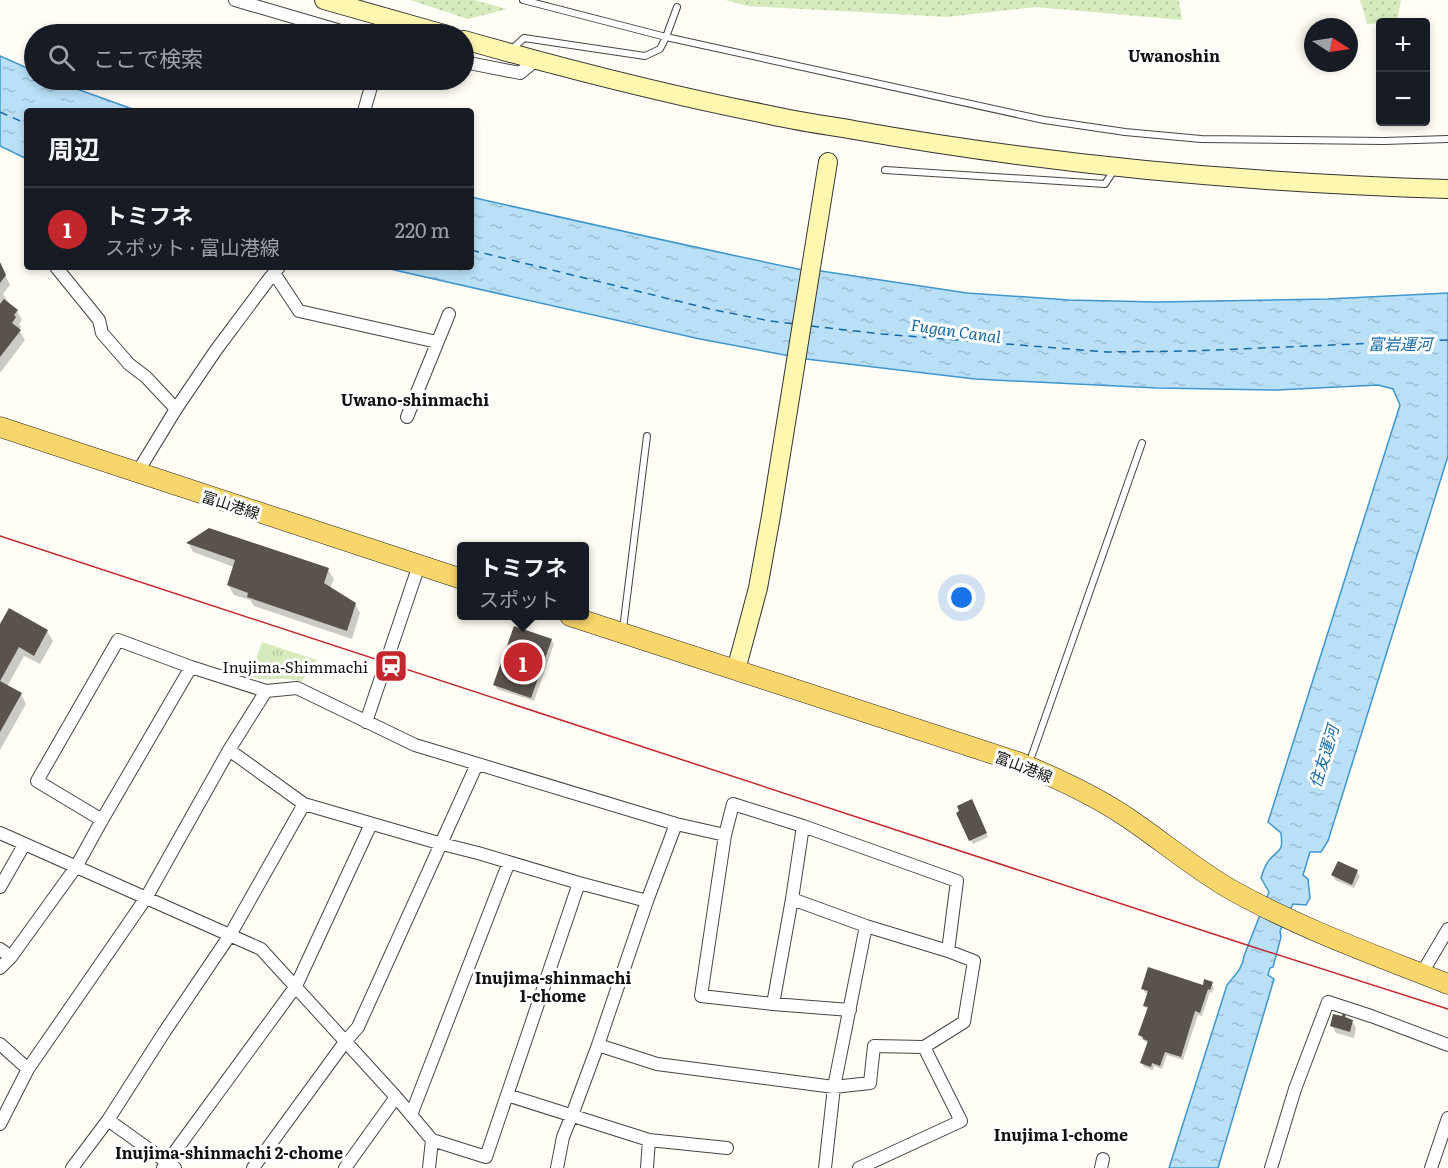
<!DOCTYPE html>
<html lang="ja">
<meta charset="utf-8">
<style>
:root{--surface:#171b24;--page:#242831;--text:#f1f3f6;--muted:#9ea1a6;--line:#363941;--accent:#c4262e}
body{margin:0;font-family:Literata,"Noto Sans JP",serif;background:var(--page);color:var(--text)}
.controls{position:absolute;right:18px;top:18px;display:grid;overflow:hidden;border-radius:6px;box-shadow:0 3px 9px #0003}
.controls button{width:54px;height:54px;display:grid;place-items:center;padding:0;border:0;border-bottom:2px solid var(--line);background:var(--surface);color:var(--text);font:30px sans-serif}
.compass{position:absolute;left:1304px;top:18px;width:54px;height:54px;border-radius:50%;background:var(--surface);box-shadow:0 3px 9px #0003;rotate:102deg}
.you{position:absolute;left:962px;top:598px;width:21px;height:21px;margin:-15px;border:4px solid #fff;border-radius:50%;background:#1a73e8;box-shadow:0 0 0 9px #1a73e833}
.badge{display:grid;place-items:center;width:39px;height:39px;border-radius:50%;background:var(--accent);color:#fff;font-size:20px;font-weight:700}
.pin{position:absolute;translate:-50% -50%;border:3px solid #fff;box-shadow:0 2px 6px #0006}
.popup{position:absolute;left:457px;top:542px;width:132px;height:78px;box-sizing:border-box;display:grid;place-content:center;border-radius:6px;background:var(--surface);filter:drop-shadow(0 2px 4px #0005);font-size:20px;white-space:nowrap;color:var(--muted)}
.popup b{font-size:22px;color:var(--text)}
.popup::after{content:'';position:absolute;left:50%;top:100%;margin-left:-12px;border:12px solid transparent;border-top-color:var(--surface)}
.list{margin:0;padding:0;list-style:none}
h2{display:flex;justify-content:space-between;align-items:center;height:78px;margin:0;padding:0 24px;font-size:26px}
h2 small{font-size:20px;font-weight:400;color:var(--muted)}
.list li{display:grid;grid-template-columns:39px 1fr auto;gap:18px;align-items:center;box-sizing:border-box;height:84px;padding:0 24px;border-top:2px solid var(--line)}
.list b{display:block;font-size:22px;white-space:nowrap}
.list p{margin:0;font-size:20px;white-space:nowrap;color:var(--muted)}
.list em{font-size:20px;font-style:normal;color:var(--muted)}
.icon{flex:none;width:33px;height:33px;fill:none;stroke:currentColor;stroke-width:2;stroke-linecap:round;stroke-linejoin:round}
.map{position:relative;flex:none;width:1448px;height:1168px;overflow:hidden}
.search{position:absolute;background:var(--surface);box-shadow:0 3px 9px #0003;left:24px;top:24px;width:450px;height:66px;display:flex;align-items:center;gap:15px;box-sizing:border-box;padding:0 21px;border-radius:33px;color:var(--muted);font-size:22px}
.panel{position:absolute;background:var(--surface);box-shadow:0 3px 9px #0003;left:24px;top:108px;width:450px;height:162px;border-radius:6px}
.map>svg:first-child{display:block}
.grass{fill:url(#grass-dots)}
.park{fill:url(#park-tufts)}
.water{fill:url(#water-ripples);stroke:#3f96cf;stroke-width:1.5}
.shadow{fill:#0003}
.lines{fill:none;stroke-linecap:round;stroke-linejoin:round}
.ferry{stroke:#1768a6;stroke-width:1.5;stroke-dasharray:8 6;stroke-linecap:butt}
.building{fill:#5a524d}
.lane-casing{stroke:#444;stroke-width:8}
.street-casing{stroke:#444;stroke-width:14}
.secondary-casing{stroke:#333;stroke-width:20}
.primary-casing{stroke:#222;stroke-width:21}
.lane{stroke:#fff;stroke-width:6}
.street{stroke:#fff;stroke-width:12}
.secondary{stroke:#fff6b0;stroke-width:18}
.primary{stroke:#f9d66b;stroke-width:20}
.tram{stroke:#c4262e;stroke-width:1.5}
.labels{text-anchor:middle;dominant-baseline:central;stroke-width:6;stroke-linejoin:round;paint-order:stroke}
.street-label{font-size:15px;fill:#111;stroke:#fff}
.poi-label{font-size:15px;fill:#111;stroke:#fff;text-anchor:end}
.neighbourhood-label{font-size:16px;font-weight:bold;fill:#111;stroke:#fff}
.water-label{font-size:16px;font-style:italic;fill:#1768a6;stroke:#fff}
</style>
<div class="map">
<svg width="1448" height="1168" viewBox="0 0 1448 1168">
<defs>
<pattern id="grass-dots" width="8" height="8" patternUnits="userSpaceOnUse" patternTransform="scale(1.5)"><rect width="8" height="8" fill="#d5ebbd"/><path d="M2 2h.1M6 6h.1" fill="none" stroke="#b6c8a1" stroke-width="1.8" stroke-linecap="round"/></pattern>
<pattern id="park-tufts" width="24" height="20" patternUnits="userSpaceOnUse" patternTransform="scale(1.5)"><rect width="24" height="20" fill="#d5ebbd"/><path d="M3 7l-1-3M5 7V3M7 7l1-3M15 17l-1-3M17 17v-4M19 17l1-3" fill="none" stroke="#b6c8a1"/></pattern>
<pattern id="water-ripples" width="26" height="14" patternUnits="userSpaceOnUse" patternTransform="scale(1.5)"><rect width="26" height="14" fill="#b9e0f7"/><path d="M2 4q2-2 4 0t4 0M15 11q2-2 4 0t4 0" fill="none" stroke="#9ebfd3"/></pattern>
</defs>
<rect width="100%" height="100%" fill="#fffdf5"/>
<path class="grass" d="M410 0H474L507 9 468 19Z
M725 0H1179L1182 20 1036 7 947 17 748 6Z
M1360 0H1401L1397 22 1367 24Z"/>
<path class="park" d="M262 642 317 660 301 682C283 674 268 684 250 676Z"/>
<path class="water" d="M0 56 34 71V80H52L138 111H27V159L0 146Z
M471 197C581 222 692 247 803 270L821 271 967 293 1069 300 1157 302 1328 299 1448 293V456L1328 841 1321 852H1310L1303 875 1308 879 1310 898 1306 905 1293 904 1280 931 1281 937 1273 967 1270 968 1268 975 1274 979 1218 1168H1169L1227 985C1234 976 1243 968 1244 956L1269 892 1261 878C1263 872 1265 864 1270 859 1281 848 1283 851 1281 833L1268 822 1400 405 1393 389 1378 385 1277 390 1157 388 975 379 806 359 700 339 381 267H471Z"/>
<path class="shadow" d="M0 265 10 285 3 294 8 302 17 311 22 320 19 324 21 327 19 330 25 340 0 373Z
M188 543 328 570 334 579 330 588 355 604 360 613 352 639 254 606 250 600 234 595 228 585 234 567 193 552Z
M0 627 47 631 53 641 40 664 24 656 7 687 21 694 26 704 0 750Z
M551 640 554 644 534 701 497 689 495 685Z
M974 805 988 837 973 844 970 840Z
M1357 872 1360 876 1354 888 1335 880 1333 875Z
M1211 983 1214 988 1212 993 1210 992 1202 1016 1198 1015 1183 1060 1167 1055 1162 1069 1154 1066 1153 1070 1144 1067 1142 1063 1148 1044 1142 1039 1140 1035 1148 1011 1145 1005 1149 994 1145 993 1143 988 1204 986Z
M1345 1016 1347 1019 1352 1021 1356 1028 1354 1038 1336 1033 1332 1026Z"/>
<g class="lines">
<path class="ferry" d="M0 112 27 124
M471 250 710 309 770 321 795 324
M811 326 882 334 1107 352 1192 351 1448 340"/>
</g>
<path class="building" d="M0 262 6 275 0 283Z
M4 299 18 310 14 315 16 317 12 323 21 330 0 357V304Z
M209 528 329 568 324 583 356 603 347 631 247 597 248 593 227 585 235 560 186 543Z
M9 608 48 630 34 656 19 647 0 681V624Z
M514 626 552 639 531 698 493 685Z
M0 681 22 693 0 732Z
M972 799 987 833 969 841 956 813 959 811 957 806Z
M1338 861 1358 870 1352 885 1331 875Z
M1148 967 1203 985 1204 979 1213 982 1210 990 1208 989 1200 1013 1195 1011 1181 1057 1165 1052 1160 1066 1152 1063 1151 1067 1140 1063 1148 1041 1143 1039V1037L1138 1035 1148 1007 1143 1006 1148 991 1141 989Z
M1343 1013 1346 1014 1345 1017 1353 1020 1350 1032 1330 1026 1333 1014 1342 1016Z"/>
<g class="lines">
<defs>
<path id="lane" d="M523 0 666 37 1044 120 1125 132 1201 139 1384 141 1448 139
M511 50 524 38 645 56 660 49 666 37 677 7
M885 170 1105 184 1114 170
M623 629 647 436
M1032 755 1142 443"/>
<path id="street" d="M235 0 351 34
M464 62 520 73 536 60
M364 111 373 80
M56 267 99 320 102 333 129 364 146 377 176 409
M274 273 299 311 437 342
M407 417 449 314
M137 473 176 409 216 350 269 279 279 267
M266 691 297 688 415 745 676 824 725 835 733 804 803 826 792 899 866 926 834 1087 825 1168
M366 722 419 565
M229 750 304 804 442 844 478 853 579 883 647 901 598 1045 572 1115 563 1137 557 1168
M803 826 957 881 948 951
M0 833 261 949 396 1097 432 1140 429 1168
M725 835 701 996 773 1004 850 1010
M0 887 24 845
M647 901 676 824
M866 926 948 951 974 961 964 1022 924 1047
M0 949 11 957
M0 968 11 957 76 867 102 820 191 667
M1422 973 1448 929
M773 1004 792 899
M0 1044 28 1069
M598 1045 657 1064 834 1087 870 1083 874 1046 924 1047 961 1121 859 1168
M507 1095 649 1140 727 1148
M411 1115 509 862
M108 1120 175 1168
M0 1124 28 1069 146 898 229 750 266 691 191 667 118 640 37 781 102 820
M432 1140 486 1157 579 883
M72 1168 108 1120 165 1031 230 935 304 804
M163 1168 296 986 371 824
M253 1168 345 1042 358 1027 477 764
M345 1168 396 1097
M647 1168 649 1140
M1101 1168 1103 1159
M1271 1168 1295 1089 1328 1002 1371 1016 1448 1045
M1431 1168 1448 1118"/>
<path id="secondary" d="M324 0 444 34
M464 40C563 68 664 94 765 114 795 121 825 125 854 130 1051 165 1249 183 1448 189
M736 670 758 588 771 516 828 162"/>
<path id="primary" d="M0 427 462 579
M570 616 1018 762C1057 778 1094 795 1128 818 1162 841 1194 868 1230 889 1299 928 1375 955 1448 984"/>
</defs>
<use href="#lane" class="lane-casing"/>
<use href="#street" class="street-casing"/>
<use href="#secondary" class="secondary-casing"/>
<use href="#primary" class="primary-casing"/>
<use href="#lane" class="lane"/>
<use href="#street" class="street"/>
<use href="#secondary" class="secondary"/>
<use href="#primary" class="primary"/>
<path class="tram" d="M0 536 1247 945 1448 1009"/>
</g>
<defs>
<symbol id="station-square" viewBox="-11 -11 22 22"><rect x="-9" y="-9" width="18" height="18" rx="4" fill="#c4262e" stroke="#fff"/><path d="M-3-6H3Q5-6 5-4V2Q5 4 3 4L4.5 6H3L1.5 4h-3L-3 6H-4.5L-3 4Q-5 4-5 2V-4Q-5-6-3-6ZM-3.5-4v3h7v-3ZM-3.5 1v1.5H-2V1ZM2 1v1.5H3.5V1Z" fill="#fff"/></symbol>
</defs>
<g fill-rule="evenodd">
<use href="#station-square" x="372" y="647" width="38" height="38"/>
</g>
<g class="labels">
<g class="street-label">
<text transform="translate(231 504) rotate(18)">富山港線</text>
<text transform="translate(1024 766) rotate(21)">富山港線</text>
</g>
<g class="poi-label">
<text x="368" y="666">Inujima-Shimmachi</text>
</g>
<g class="neighbourhood-label">
<text x="1174" y="55">Uwanoshin</text>
<text x="415" y="399">Uwano-shinmachi</text>
<text x="553" y="977">Inujima-shinmachi<tspan x="553" dy="18">1-chome</tspan></text>
<text x="1061" y="1134">Inujima 1-chome</text>
<text x="229" y="1152">Inujima-shinmachi 2-chome</text>
</g>
<g class="water-label">
<text transform="translate(956 330) rotate(8)">Fugan Canal</text>
<text x="1400" y="343">富岩運河</text>
<text transform="translate(1323 756) rotate(-73)">住友運河</text>
</g>
</g>
</svg>
<div class="controls">
<button>+</button>
<button>−</button>
</div>
<svg class="compass" viewBox="-18 -18 36 36"><path d="M0-13l5 13h-10z" fill="#e53935"/><path d="M0 13l5-13h-10z" fill="#9ea1a6"/></svg>
<div class="you"></div>
<div class="pin badge" style="left:523px;top:662px">1</div>
<div class="popup"><b>トミフネ</b>スポット</div>
<div class="search"><svg class="icon" aria-label="search" viewBox="0 0 24 24"><circle cx="10" cy="10" r="6"/><path d="M15 15l6 6"/></svg>ここで検索</div>
<section class="panel">
<h2>周辺<small></small></h2>
<ul class="list">
<li><span class="badge">1</span><div><b>トミフネ</b><p>スポット · 富山港線</p></div><em>220 m</em></li>
</ul>
</section>
</div>
